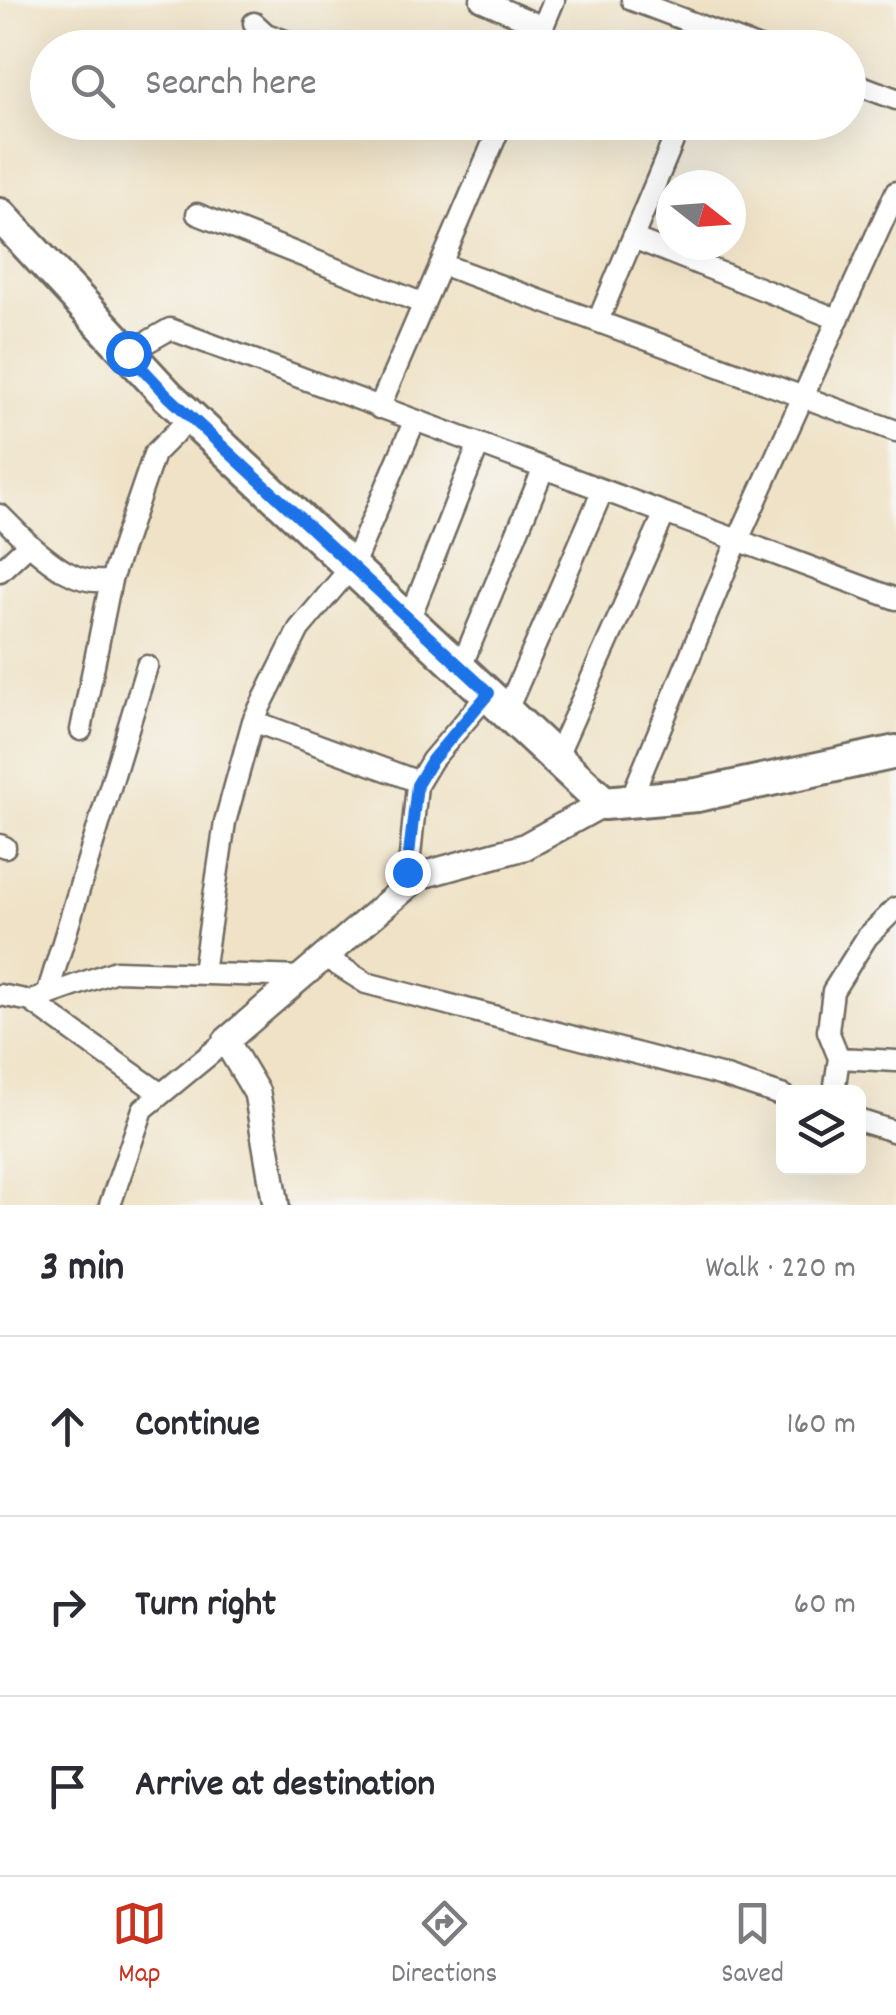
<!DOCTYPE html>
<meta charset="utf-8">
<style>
:root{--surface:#fff;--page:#f7f7f7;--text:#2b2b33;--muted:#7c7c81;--line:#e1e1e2;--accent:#c8321e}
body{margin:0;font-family:Dekko,sans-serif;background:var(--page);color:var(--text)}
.controls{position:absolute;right:30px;bottom:30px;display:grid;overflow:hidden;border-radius:15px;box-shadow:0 10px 40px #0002}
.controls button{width:90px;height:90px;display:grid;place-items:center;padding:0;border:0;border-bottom:2px solid var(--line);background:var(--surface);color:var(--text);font:50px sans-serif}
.compass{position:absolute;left:656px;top:170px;width:90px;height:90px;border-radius:50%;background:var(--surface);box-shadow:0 10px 40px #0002;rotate:107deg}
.stop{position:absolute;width:30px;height:30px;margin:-22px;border:8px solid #1a73e8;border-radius:50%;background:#fff}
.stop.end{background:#1a73e8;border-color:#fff;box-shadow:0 2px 10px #0008}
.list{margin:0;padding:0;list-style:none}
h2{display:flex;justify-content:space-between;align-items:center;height:130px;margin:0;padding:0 40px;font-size:42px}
h2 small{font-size:32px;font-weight:400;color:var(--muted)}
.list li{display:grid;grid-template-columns:65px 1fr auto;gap:30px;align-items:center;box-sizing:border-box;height:180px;padding:0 40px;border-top:2px solid var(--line)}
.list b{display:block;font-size:38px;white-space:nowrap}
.list em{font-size:32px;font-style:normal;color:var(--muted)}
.icon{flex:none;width:55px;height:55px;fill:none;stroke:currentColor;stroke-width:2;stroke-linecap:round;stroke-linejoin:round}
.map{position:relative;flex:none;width:896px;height:1205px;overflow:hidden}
.search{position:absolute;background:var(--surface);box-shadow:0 10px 40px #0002;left:30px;right:30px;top:30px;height:110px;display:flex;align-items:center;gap:25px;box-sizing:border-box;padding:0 35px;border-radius:55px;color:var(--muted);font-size:38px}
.sheet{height:670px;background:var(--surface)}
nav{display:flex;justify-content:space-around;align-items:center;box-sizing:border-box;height:140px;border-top:2px solid var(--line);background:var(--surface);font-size:28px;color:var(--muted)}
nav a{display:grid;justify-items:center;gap:5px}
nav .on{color:var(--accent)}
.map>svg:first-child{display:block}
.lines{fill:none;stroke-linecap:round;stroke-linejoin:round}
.minor-casing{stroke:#706b61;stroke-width:25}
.tertiary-casing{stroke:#706b61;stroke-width:30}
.primary-casing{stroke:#706b61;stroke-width:38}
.minor{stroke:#fff;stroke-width:20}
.tertiary{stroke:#fff;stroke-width:25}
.primary{stroke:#fff;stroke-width:32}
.route{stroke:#1a73e8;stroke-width:12}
</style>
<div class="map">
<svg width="896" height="1205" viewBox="0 0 896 1205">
<rect width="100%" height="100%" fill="#f6f6f2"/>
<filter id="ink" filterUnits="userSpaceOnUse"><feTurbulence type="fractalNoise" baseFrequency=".01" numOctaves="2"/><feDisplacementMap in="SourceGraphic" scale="20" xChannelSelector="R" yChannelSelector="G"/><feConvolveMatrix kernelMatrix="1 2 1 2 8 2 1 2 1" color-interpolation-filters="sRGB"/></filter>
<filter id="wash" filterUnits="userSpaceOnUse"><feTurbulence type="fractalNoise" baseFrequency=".0048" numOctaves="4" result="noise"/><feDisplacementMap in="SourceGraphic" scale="40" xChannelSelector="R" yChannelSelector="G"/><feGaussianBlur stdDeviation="2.25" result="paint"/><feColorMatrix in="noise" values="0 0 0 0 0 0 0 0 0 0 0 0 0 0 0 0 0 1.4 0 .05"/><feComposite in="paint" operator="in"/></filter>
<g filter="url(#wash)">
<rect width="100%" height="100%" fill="#efe2c6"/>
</g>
<g filter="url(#ink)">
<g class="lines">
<defs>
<path id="minor" d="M481 0 543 27
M632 0 759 48
M254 23 266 34 305 48
M534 48 554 0
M848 81 896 99
M197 214 424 304
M633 238 837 319
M441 264 896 431
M598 321 681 122
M128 353 170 329 896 599
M379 408 502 122
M0 515 29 544 0 571
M29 544C52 564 79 587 111 580L81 730
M111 580 154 454 191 417
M410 618 478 446
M461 667 543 470
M507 710 602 492
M253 721 419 782
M556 758 664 515
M630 801 737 542 896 192
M0 845 5 847
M407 886 417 785 432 760 489 693
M325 957 366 983 720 1075 784 1096
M203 972 225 822 253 721 299 629 353 565 414 422
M0 995 31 1001 161 1094
M47 995 147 666
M31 1001 116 971 302 977
M839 1058 896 1061
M834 1092 839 1058 828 1031 833 991 867 937 896 908
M858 1120 896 1132
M110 1205 143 1109 226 1041"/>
<path id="tertiary" d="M276 1205 257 1093 226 1041 419 876 524 847 604 803"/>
<path id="primary" d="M0 215 168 396 604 803 697 795 896 752"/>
</defs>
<use href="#minor" class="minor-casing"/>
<use href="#tertiary" class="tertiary-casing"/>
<use href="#primary" class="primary-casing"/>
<use href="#minor" class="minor"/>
<use href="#tertiary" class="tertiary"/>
<use href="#primary" class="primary"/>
</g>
</g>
<g class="lines" filter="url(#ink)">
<path class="route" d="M128 353 168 396 489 693 432 760 417 785 407 872"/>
</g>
</svg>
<div class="controls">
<button><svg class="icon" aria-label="layers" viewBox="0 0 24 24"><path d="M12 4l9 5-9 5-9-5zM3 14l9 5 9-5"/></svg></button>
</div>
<svg class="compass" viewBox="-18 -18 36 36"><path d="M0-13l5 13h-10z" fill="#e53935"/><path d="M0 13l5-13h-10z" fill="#7c7c81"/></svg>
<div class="stop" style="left:128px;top:353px"></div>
<div class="stop end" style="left:407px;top:872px"></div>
<div class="search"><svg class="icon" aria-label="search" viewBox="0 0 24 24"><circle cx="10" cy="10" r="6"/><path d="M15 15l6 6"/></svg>Search here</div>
</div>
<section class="sheet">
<h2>3 min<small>Walk · 220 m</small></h2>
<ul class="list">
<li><svg class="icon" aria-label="ahead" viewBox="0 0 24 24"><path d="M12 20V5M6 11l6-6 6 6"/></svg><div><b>Continue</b></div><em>160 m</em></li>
<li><svg class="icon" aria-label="right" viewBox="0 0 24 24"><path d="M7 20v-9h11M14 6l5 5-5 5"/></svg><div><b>Turn right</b></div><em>60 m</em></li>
<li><svg class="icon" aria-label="arrive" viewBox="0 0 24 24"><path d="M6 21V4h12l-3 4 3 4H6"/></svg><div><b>Arrive at destination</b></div></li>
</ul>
</section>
<nav>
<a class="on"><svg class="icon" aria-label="map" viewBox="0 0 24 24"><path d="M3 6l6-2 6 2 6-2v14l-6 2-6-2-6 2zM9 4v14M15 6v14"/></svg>Map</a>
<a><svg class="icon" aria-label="directions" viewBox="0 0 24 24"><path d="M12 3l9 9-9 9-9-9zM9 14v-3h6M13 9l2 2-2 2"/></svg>Directions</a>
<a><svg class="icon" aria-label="saved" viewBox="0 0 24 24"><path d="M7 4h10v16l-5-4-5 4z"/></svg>Saved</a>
</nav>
